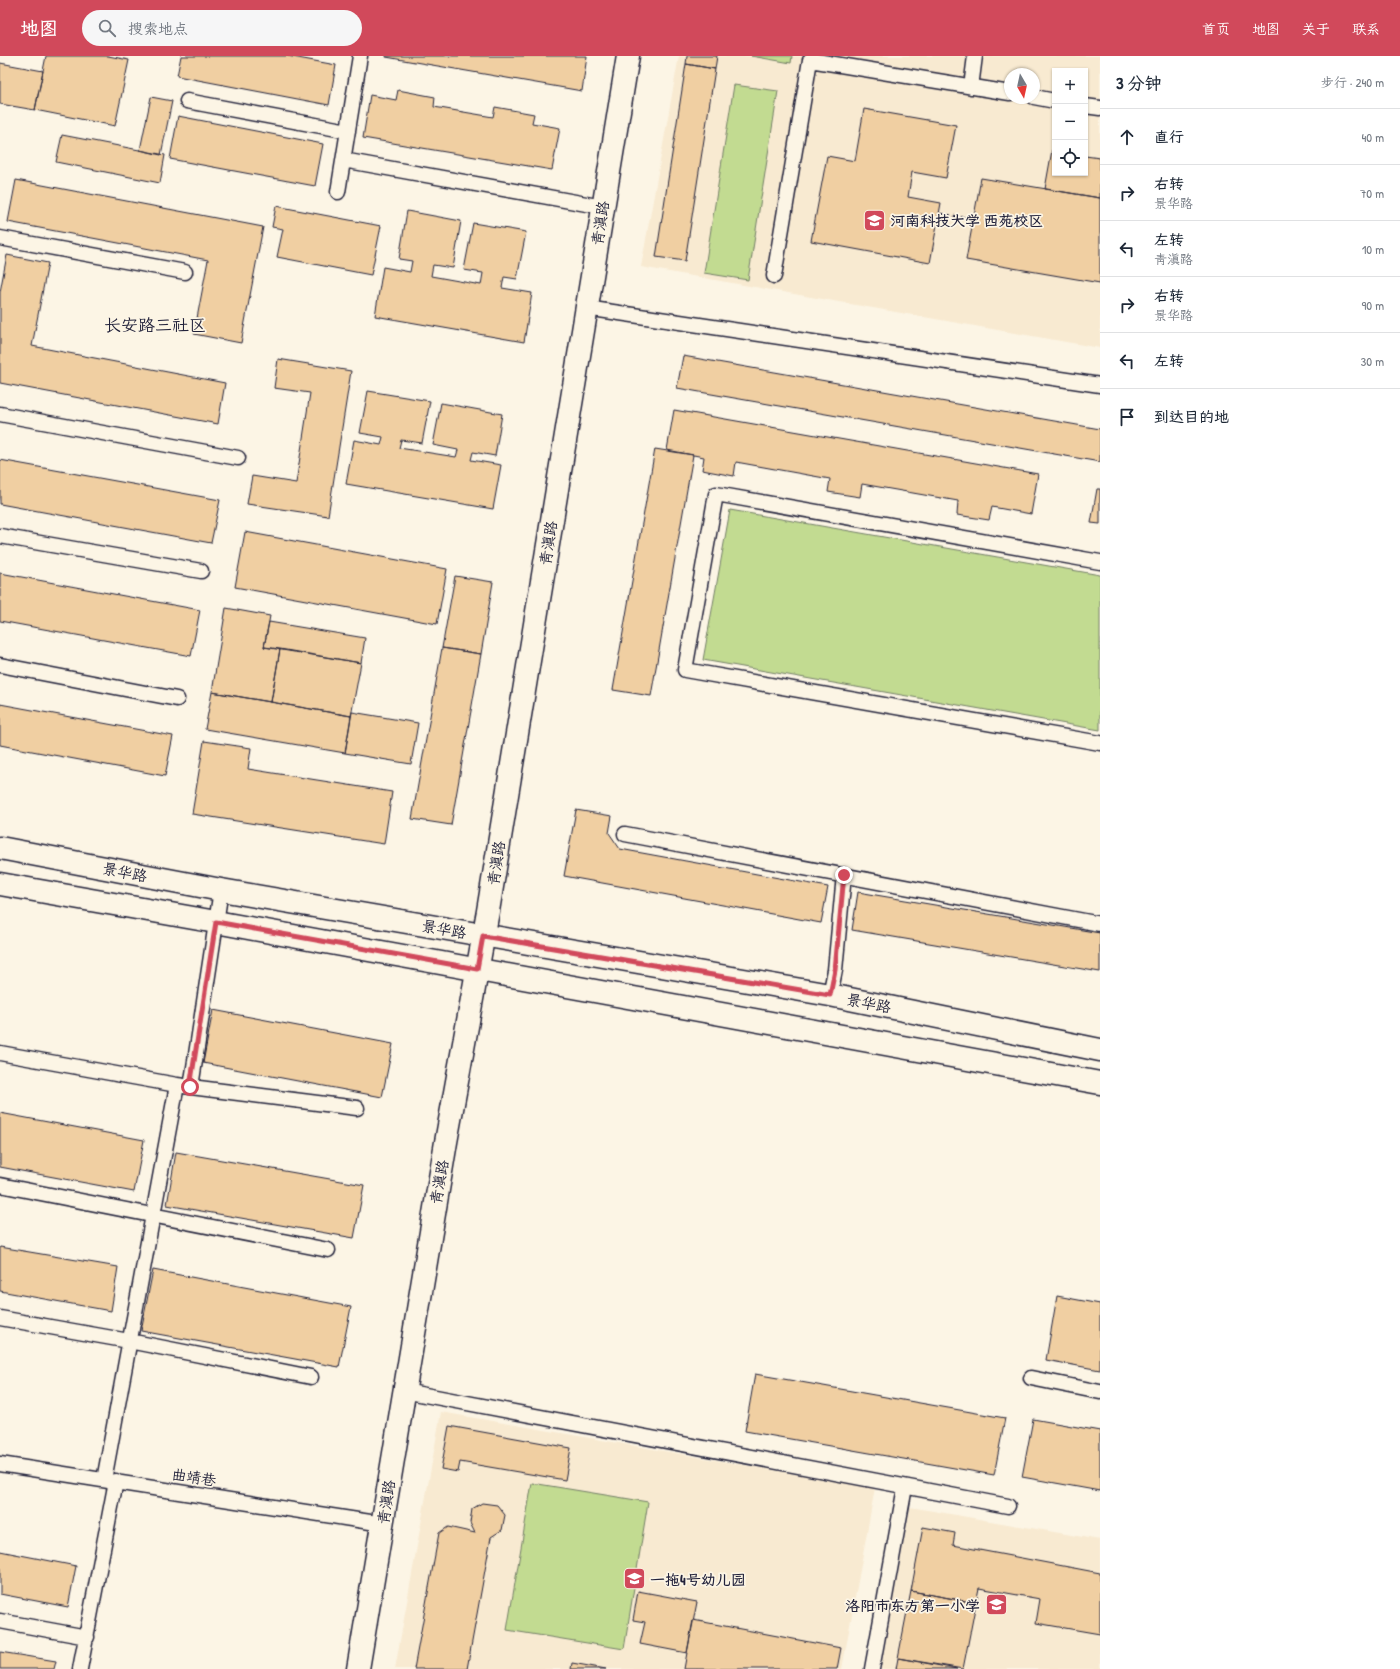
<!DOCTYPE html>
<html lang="zh">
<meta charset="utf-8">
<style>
:root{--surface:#fff;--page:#f6f6f7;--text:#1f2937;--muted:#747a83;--line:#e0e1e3;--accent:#d1495b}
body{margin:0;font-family:"Patrick Hand","LXGW WenKai TC",sans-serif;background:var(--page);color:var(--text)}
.controls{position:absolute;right:12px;top:12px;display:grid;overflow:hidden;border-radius:0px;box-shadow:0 1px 3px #0004}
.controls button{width:36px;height:36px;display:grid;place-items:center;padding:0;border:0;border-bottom:1px solid var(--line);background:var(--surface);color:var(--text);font:20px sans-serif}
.compass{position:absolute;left:1004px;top:12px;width:36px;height:36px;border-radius:50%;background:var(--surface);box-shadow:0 1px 3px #0004;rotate:171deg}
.stop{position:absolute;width:12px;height:12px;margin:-9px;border:3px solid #d1495b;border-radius:50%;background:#fff}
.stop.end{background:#d1495b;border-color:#fff;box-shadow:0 1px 4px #0008}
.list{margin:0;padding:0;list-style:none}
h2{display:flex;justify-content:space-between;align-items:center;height:52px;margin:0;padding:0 16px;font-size:17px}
h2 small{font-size:13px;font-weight:400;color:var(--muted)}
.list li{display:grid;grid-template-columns:26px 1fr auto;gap:12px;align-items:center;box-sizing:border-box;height:56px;padding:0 16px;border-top:1px solid var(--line)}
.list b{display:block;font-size:15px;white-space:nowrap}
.list p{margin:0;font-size:13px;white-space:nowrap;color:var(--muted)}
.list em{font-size:13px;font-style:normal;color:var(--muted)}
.icon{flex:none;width:22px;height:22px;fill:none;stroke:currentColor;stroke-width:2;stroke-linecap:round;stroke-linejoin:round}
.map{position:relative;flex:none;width:1100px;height:1613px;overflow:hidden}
header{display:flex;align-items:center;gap:24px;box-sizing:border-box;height:56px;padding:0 20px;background:var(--accent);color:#fff}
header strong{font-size:19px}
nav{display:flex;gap:22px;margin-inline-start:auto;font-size:14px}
.search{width:280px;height:36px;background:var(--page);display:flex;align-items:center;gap:10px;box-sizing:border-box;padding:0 14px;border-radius:22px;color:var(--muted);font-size:15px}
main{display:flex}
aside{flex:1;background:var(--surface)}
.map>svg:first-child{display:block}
.built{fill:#f8ead1;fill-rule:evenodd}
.green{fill:#c2db91;stroke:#727e66}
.building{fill:#f0cfa2;stroke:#22223b}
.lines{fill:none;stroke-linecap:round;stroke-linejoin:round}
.service-casing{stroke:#22223b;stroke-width:17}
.minor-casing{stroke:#22223b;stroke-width:25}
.secondary-casing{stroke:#22223b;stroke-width:25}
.path{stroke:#22223b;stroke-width:2.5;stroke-dasharray:4 3;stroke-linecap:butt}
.service{stroke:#fcf5e5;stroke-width:14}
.minor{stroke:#fcf5e5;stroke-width:22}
.secondary{stroke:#fcf5e5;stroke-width:22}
.route{stroke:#d1495b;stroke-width:5}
.labels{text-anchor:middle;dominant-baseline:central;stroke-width:3.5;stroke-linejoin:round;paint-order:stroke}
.poi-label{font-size:15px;font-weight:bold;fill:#22223b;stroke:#fcf5e5;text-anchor:start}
.street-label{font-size:15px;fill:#22223b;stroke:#fcf5e5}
.quarter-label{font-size:17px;fill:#22223b;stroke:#fcf5e5}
</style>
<header>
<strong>地图</strong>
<div class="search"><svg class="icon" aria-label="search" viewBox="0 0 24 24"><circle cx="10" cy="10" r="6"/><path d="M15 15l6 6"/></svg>搜索地点</div>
<nav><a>首页</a><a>地图</a><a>关于</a><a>联系</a></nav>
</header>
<main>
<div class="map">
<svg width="1100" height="1613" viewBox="0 0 1100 1613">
<rect width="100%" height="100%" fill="#fcf5e5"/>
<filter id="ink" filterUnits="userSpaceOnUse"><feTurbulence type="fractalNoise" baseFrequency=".025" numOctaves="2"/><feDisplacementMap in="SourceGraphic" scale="8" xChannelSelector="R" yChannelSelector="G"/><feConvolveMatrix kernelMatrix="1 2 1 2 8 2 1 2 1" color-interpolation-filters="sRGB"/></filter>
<g filter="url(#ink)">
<path class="built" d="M679 0H1100V292L641 211ZM1055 15H1085V117H1055ZM1010 18H1034V42H1010Z
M441 1356 875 1432 842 1613H395Z
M910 1451 1100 1484V1613H880Z"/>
<path class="green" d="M751 0H792L791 7Z
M734 29 778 35 748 224 704 217Z
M730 454 1100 519V674L703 604Z
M532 1427 648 1446 624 1593 507 1574Z"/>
<path class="building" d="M46 0H108L129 4 115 70 35 54Z
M181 0H287L336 9 329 49 177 20Z
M386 0H587L582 35 386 1Z
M687 0H717L715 13 686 8Z
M0 7 43 15 35 54 0 48Z
M686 8 715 13 685 205 656 201Z
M398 34 435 41 434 51 493 61 495 51 534 58 532 67 560 72 552 114 363 82 370 39 396 44Z
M151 41 172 45 161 99 140 94Z
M864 53 956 69 946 122 912 116 908 141 941 147 930 207 811 185 827 100 855 105Z
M178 60 323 88 315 130 170 103Z
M62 79 165 99 160 127 56 106Z
M1052 94 1055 95V117H1085V100L1100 102V142L1045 133Z
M981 122 1100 142V227L966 204Z
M16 124 263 171 241 287 194 278 208 204 8 166Z
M276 150 381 170 371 219 277 201 283 173 272 171Z
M407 155 461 165 453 212 433 209 431 220 481 229 483 217 464 214 473 167 526 176 517 223 504 221 502 232 532 237 524 286 375 260 383 211 410 216 412 205 399 203Z
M7 199 48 207 32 290 225 327 218 368 0 327V236Z
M683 300 1100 373V406L677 332Z
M278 303 351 315 328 460 247 448 252 420 296 427 310 337 274 332Z
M368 335 430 345 422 387 401 384 399 392 456 401 458 394 433 389 441 347 502 358 495 400 473 396 471 404 501 409 493 453 346 428 354 384 381 389 383 381 360 377Z
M674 354 1038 418 1031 458 992 451 989 464 957 459 958 445 862 428 860 441 828 436 830 423 736 406 734 420 702 414 704 401 667 394Z
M655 393 693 399 651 640 613 634Z
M0 404 220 444 211 487 0 448Z
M1097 433H1100V468L1091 467Z
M245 476 447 513 437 568 235 531Z
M0 517 200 554 191 600 0 565Z
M455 520 493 526 481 598 442 592Z
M226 552 270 560 264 591 280 593 271 646 212 636Z
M269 566 365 582 361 607 264 591Z
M442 592 481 598 451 769 412 763Z
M280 593 361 607 351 660 271 646Z
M212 636 351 660 345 697 205 673Z
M0 648 173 680 165 720 0 689Z
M352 656 418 667 411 708 345 697Z
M204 685 251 692 248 713 392 736 384 788 192 758Z
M576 754 612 760 609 777 620 793 828 831 821 867 564 820Z
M858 836 1100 877V916L852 874Z
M213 954 393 988 382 1041 203 1007Z
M0 1057 144 1084 134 1136 0 1111Z
M176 1096 364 1129 354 1182 167 1149Z
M0 1191 118 1211 111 1255 0 1235Z
M153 1214 351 1251 339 1311 141 1275Z
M1057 1240 1100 1248V1314L1046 1304Z
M755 1318 1005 1362 994 1419 745 1375Z
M1033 1363 1100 1375V1435L1022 1421Z
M449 1370 571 1392 565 1424 460 1406 458 1416 441 1413Z
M482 1447 497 1449 505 1459 502 1474 491 1481 467 1613H414L439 1477 448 1471 475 1477 470 1467 472 1453Z
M923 1471 955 1477 953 1489 1100 1517V1578L1036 1567 1040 1543 979 1532 976 1547 911 1535Z
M0 1495 76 1510 68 1551 0 1538Z
M638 1535 697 1546 687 1597 640 1588 645 1566 633 1564Z
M911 1535 976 1547 963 1613 898 1602Z
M693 1564 841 1592 837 1613H684Z
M0 1596 56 1605 54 1613H0Z
M898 1602 957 1613H896Z
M572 1607 606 1613H571Z"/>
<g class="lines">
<defs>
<path id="service" d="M971 31 975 0
M1034 41 1055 45
M187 45 348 75
M1085 50 1100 52
M343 104 603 151
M338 136 360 0
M0 182 185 216
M774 220 810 4 1010 37
M586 252 1100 329
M0 358 238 402
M0 480 201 515
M1100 506 716 438 685 614 1100 687
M0 609 177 643
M625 778 1100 868
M830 939 835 914 844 819
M0 997 177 1029
M191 1031 357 1052
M0 1129 328 1194
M0 1262 129 1285 311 1321
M1031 1322 1100 1336
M404 1335 1008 1450
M0 1408 383 1468
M104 1424 177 1029 191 1031 221 834
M0 1565 87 1581
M80 1613 116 1425
M872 1613 905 1431"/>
<path id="minor" d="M358 1613 446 1086 488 855 628 0"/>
<path id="secondary" d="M0 792 221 834 830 939 1100 994
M0 828 216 866 1100 1027"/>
</defs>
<use href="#service" class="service-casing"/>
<use href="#minor" class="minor-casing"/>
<use href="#secondary" class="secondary-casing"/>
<path class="path" d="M940 158 973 163"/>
<use href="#service" class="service"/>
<use href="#minor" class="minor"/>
<use href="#secondary" class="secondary"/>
</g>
</g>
<g class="lines" filter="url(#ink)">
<path class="route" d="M190 1031 216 866 477 913 483 880 830 939 835 914 844 819"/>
</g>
<defs>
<symbol id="university-square" viewBox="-11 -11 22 22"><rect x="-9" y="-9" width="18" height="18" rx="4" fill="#d1495b" stroke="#fcf5e5"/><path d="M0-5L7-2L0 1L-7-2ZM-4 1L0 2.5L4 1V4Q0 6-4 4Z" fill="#fff"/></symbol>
<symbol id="school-square" viewBox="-11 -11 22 22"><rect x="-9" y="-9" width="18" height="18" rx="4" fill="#d1495b" stroke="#fcf5e5"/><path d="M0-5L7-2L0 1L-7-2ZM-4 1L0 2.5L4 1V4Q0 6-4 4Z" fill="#fff"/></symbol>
</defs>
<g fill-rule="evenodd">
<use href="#university-square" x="862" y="152" width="25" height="25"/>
<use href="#school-square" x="622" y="1510" width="25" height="25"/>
<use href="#school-square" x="984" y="1536" width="25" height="25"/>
</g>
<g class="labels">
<g class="poi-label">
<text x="890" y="164">河南科技大学 西苑校区</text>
<text x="650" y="1523">一拖4号幼儿园</text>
<text x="980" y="1549" text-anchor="end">洛阳市东方第一小学</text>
</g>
<g class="street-label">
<text transform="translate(600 167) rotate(-81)">青滇路</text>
<text transform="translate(548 487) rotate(-81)">青滇路</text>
<text transform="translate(496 807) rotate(-81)">青滇路</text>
<text transform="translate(125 816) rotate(11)">景华路</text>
<text transform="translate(444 873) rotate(10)">景华路</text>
<text transform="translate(869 947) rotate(11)">景华路</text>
<text transform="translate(439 1126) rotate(-80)">青滇路</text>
<text transform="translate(194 1421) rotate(9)">曲靖巷</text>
<text transform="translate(386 1446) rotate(-81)">青滇路</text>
</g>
<g class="quarter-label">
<text x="155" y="268">长安路三社区</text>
</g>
</g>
</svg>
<div class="controls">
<button>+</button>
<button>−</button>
<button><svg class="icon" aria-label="locate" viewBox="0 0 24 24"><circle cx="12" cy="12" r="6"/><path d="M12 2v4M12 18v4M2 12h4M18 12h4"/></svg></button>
</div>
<svg class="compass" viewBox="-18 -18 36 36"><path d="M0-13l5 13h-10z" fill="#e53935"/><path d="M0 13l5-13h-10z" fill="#747a83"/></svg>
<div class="stop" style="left:190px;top:1031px"></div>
<div class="stop end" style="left:844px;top:819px"></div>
</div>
<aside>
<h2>3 分钟<small>步行 · 240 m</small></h2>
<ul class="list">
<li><svg class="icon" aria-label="ahead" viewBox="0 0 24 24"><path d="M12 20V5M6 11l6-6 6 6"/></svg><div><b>直行</b></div><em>40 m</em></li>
<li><svg class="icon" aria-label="right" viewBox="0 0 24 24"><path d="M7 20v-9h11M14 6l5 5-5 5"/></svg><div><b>右转</b><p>景华路</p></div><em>70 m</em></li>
<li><svg class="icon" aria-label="left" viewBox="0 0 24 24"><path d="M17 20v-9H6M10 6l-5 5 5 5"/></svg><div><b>左转</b><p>青滇路</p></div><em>10 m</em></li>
<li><svg class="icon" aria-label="right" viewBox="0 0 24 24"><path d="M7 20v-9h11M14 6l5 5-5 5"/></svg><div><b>右转</b><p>景华路</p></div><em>90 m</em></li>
<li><svg class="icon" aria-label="left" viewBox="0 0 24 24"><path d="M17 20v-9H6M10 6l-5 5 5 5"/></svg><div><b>左转</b></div><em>30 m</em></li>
<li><svg class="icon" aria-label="arrive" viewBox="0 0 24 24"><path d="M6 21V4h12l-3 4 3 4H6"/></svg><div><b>到达目的地</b></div></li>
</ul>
</aside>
</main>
